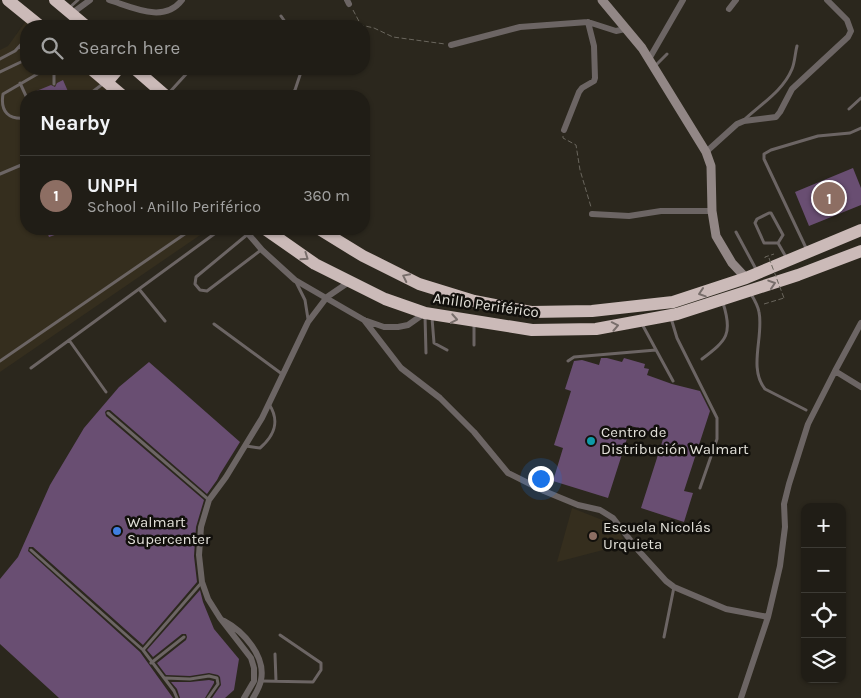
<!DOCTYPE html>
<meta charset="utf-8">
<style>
:root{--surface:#201d16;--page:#2d2a23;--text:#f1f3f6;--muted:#a2a2a1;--line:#3d3b35;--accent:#bca0f2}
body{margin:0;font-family:Karla,sans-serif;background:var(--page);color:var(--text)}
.controls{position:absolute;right:15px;bottom:15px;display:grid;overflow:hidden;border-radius:10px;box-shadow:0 1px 4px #0004}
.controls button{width:45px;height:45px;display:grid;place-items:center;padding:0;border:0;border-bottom:1px solid var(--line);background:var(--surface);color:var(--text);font:25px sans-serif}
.you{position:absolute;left:540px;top:478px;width:18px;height:18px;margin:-12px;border:4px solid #fff;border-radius:50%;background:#1a73e8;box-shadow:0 0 0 8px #1a73e833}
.badge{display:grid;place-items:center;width:32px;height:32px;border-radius:50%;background:var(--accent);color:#fff;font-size:16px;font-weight:700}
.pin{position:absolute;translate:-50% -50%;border:2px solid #fff;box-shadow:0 1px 5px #0006}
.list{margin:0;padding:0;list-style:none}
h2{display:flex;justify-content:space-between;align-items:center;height:65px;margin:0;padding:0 20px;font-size:21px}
h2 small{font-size:16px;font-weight:400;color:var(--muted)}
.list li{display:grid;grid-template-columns:32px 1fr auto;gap:15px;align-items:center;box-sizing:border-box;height:80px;padding:0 20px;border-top:1px solid var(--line)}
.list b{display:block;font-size:19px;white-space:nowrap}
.list p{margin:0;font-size:16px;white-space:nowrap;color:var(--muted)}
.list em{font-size:16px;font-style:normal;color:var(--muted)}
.icon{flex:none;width:28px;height:28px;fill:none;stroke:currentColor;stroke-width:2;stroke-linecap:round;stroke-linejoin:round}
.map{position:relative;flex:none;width:861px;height:698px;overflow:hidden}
.search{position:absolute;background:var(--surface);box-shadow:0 1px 4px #0004;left:20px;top:20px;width:350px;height:55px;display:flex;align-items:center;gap:12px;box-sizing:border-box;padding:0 18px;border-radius:20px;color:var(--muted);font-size:19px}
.panel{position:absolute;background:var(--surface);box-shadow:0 1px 4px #0004;left:20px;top:90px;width:350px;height:145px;border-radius:20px}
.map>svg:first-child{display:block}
.built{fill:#352e1e}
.building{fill:#694e72}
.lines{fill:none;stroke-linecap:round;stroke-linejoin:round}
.path{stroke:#6a665d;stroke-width:1;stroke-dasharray:5 2.5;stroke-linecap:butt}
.lane{stroke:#6c6564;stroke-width:3}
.street{stroke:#6c6564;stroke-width:6}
.secondary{stroke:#928786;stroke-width:9}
.highway{stroke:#cbbab8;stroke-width:12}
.path-bridge{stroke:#6a665d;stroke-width:1;stroke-dasharray:5 2.5;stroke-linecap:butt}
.oneway{stroke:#786e6b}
.culture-dot{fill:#0f9aa8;stroke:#12100c;stroke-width:2}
.shop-dot{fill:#3f7fe0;stroke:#12100c;stroke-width:2}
.education-dot{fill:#8d6e63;stroke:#12100c;stroke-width:2}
.labels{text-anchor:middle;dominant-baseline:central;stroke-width:5;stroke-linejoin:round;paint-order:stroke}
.street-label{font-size:15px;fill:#e2e0d9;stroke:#12100c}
.poi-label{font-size:15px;fill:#e2e0d9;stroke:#12100c;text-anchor:start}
</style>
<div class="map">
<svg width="861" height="698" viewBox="0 0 861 698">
<rect width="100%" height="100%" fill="#2b271d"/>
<path class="built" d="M29 17 40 26H26V69H91L123 96H26V229H209L0 372V50L8 46Z
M572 508 610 523 617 528 626 544 557 562Z"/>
<path class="building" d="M63 80 70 96H29V94L51 85 55 87 57 83Z
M853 168 861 188V205L809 226 795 192Z
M46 229H69V230L49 237Z
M601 358H607L622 362 624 358 645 364 644 368 649 369 647 375 672 384 700 391 710 411 684 491 693 493 684 522 641 508 664 436 631 426 608 498 553 481 563 448 554 445 571 391 565 389 574 361 582 360 599 365Z
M149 362 240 442 220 474 217 480 207 494 110 410H107L105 412 106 416 204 500 196 527 194 556 197 582 143 645 33 547H29L28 551 140 652 173 698H59L0 644V579L18 557 50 485 84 428 119 387Z
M200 590 203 602 214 629 239 659 234 690 225 698H212L221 685 220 677 218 675 209 673 190 676 166 675 157 663 186 640 187 637 186 634H182L153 657 147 650Z
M209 680 214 681V683L205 698H180L177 689 171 682H190Z"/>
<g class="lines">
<path class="path" d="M353 10 361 25 374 28 393 37 445 44
M563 136V138L576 145 580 170 591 207
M765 258V257L774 254
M764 304 784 298"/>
<path class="lane" d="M69 8 78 0
M281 16 288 26
M0 59 15 51 26 39
M654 67 667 54
M54 69V84
M0 72 23 61 21 46
M20 83 26 96
M168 94 188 72
M87 96 104 83
M290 96 295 90 302 69
M849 109 861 98
M26 118C9 120 0 112 3 94L46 69
M744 120C761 104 783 91 792 69 795 62 795 53 797 46
M0 174 26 163
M769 213H771L783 235 778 243H764L755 223 757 219Z
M736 232 757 271
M248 234 196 277 195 284 200 290 207 291 261 250
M778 243 786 257
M807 250 764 159V154L771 150 818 136 850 133 861 128
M296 282 305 300 308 319
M139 289 165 321
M751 294C754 299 758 306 759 312 764 336 748 368 765 389L806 410
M425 316 426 353
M432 318 434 343 447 350
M671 318 677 338 717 418V439L700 488
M214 324 282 374
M642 324 673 381
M69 340 106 392
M474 345V325
M702 359C727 340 733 334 723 303
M0 361 192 229
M568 361 574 357 656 350
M31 368 221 229
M108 413 209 500
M246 446 260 448C275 435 280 421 269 404
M31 550 143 650 174 691 177 698
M664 637 674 587
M143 650 202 582
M275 654 276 681
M151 663 184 637
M165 678 190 679 209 676 217 678 218 684 208 698
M262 681 313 682 321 670V663L280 635"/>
<path class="street" d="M109 0C132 7 164 24 182 0
M347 0 349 4
M729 9 736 0
M71 14 90 0
M451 45 520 27 588 22 616 31 625 29
M649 59 683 0
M564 130 579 92 582 88 594 81 595 78 594 46 588 22
M706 152 737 124 744 121 776 117 780 112 792 89 848 37 851 31 847 20 827 0
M592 214 629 216 661 211H712
M244 229 262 250 295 280 364 320 384 327H398L408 325 425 313
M364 320 401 368 440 398 474 432 508 473 544 491 578 505 600 510 613 518 638 550 666 581 674 587 726 609 768 617
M835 371 861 387
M224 621C243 631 266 656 261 680 260 686 256 693 253 698
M244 698 254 681V668L251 658 220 618 208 599 202 582 199 555 201 527 209 500 226 477 262 418 308 322 327 297 349 282
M741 698 768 617 780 566 785 527 784 504 789 484 808 424 835 371 861 323"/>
<path class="secondary" d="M602 0 642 48 706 152 711 166 712 211 716 236 732 263 746 278"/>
<path class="highway" d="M8 0 40 26
M55 0 86 26
M91 69 123 96
M135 69 166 96
M107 82 118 69
M265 229 315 264 385 299 425 313 532 330 596 329 677 314 798 275 861 251
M319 229 363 256 419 284 474 301 531 312 592 311 673 302 746 278 861 230"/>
<path class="path-bridge" d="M769 258 784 298"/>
</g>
<defs><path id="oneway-chevron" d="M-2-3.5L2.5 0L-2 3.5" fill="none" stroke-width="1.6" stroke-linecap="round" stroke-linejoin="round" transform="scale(1.25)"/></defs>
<g class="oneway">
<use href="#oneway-chevron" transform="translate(305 257) rotate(35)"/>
<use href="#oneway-chevron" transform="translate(406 277) rotate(-154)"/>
<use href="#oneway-chevron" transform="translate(772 284) rotate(-18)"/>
<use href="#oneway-chevron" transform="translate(702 293) rotate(162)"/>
<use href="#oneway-chevron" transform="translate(454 319) rotate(10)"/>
<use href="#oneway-chevron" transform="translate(615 326) rotate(-11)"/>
</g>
<circle class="culture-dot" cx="591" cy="441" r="5"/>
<circle class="shop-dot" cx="117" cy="531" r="5"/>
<circle class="education-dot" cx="593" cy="536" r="5"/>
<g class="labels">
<g class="street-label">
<text transform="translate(486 305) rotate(8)">Anillo Periférico</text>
</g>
<g class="poi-label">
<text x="601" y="432">Centro de<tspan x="601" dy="17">Distribución Walmart</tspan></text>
<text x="127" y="522">Walmart<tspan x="127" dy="17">Supercenter</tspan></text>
<text x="603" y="527">Escuela Nicolás<tspan x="603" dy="17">Urquieta</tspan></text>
</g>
</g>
</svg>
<div class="controls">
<button>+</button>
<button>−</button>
<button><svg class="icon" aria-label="locate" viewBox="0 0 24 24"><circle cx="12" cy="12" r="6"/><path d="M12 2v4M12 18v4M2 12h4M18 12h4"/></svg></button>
<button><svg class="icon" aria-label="layers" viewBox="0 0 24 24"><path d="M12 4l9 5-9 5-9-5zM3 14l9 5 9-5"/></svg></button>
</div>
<div class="you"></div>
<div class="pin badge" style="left:829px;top:198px;background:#8d6e63">1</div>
<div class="search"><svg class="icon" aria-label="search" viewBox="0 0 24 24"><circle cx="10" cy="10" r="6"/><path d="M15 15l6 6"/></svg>Search here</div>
<section class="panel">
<h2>Nearby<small></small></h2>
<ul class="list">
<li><span class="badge" style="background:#8d6e63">1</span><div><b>UNPH</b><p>School · Anillo Periférico</p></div><em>360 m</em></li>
</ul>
</section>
</div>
